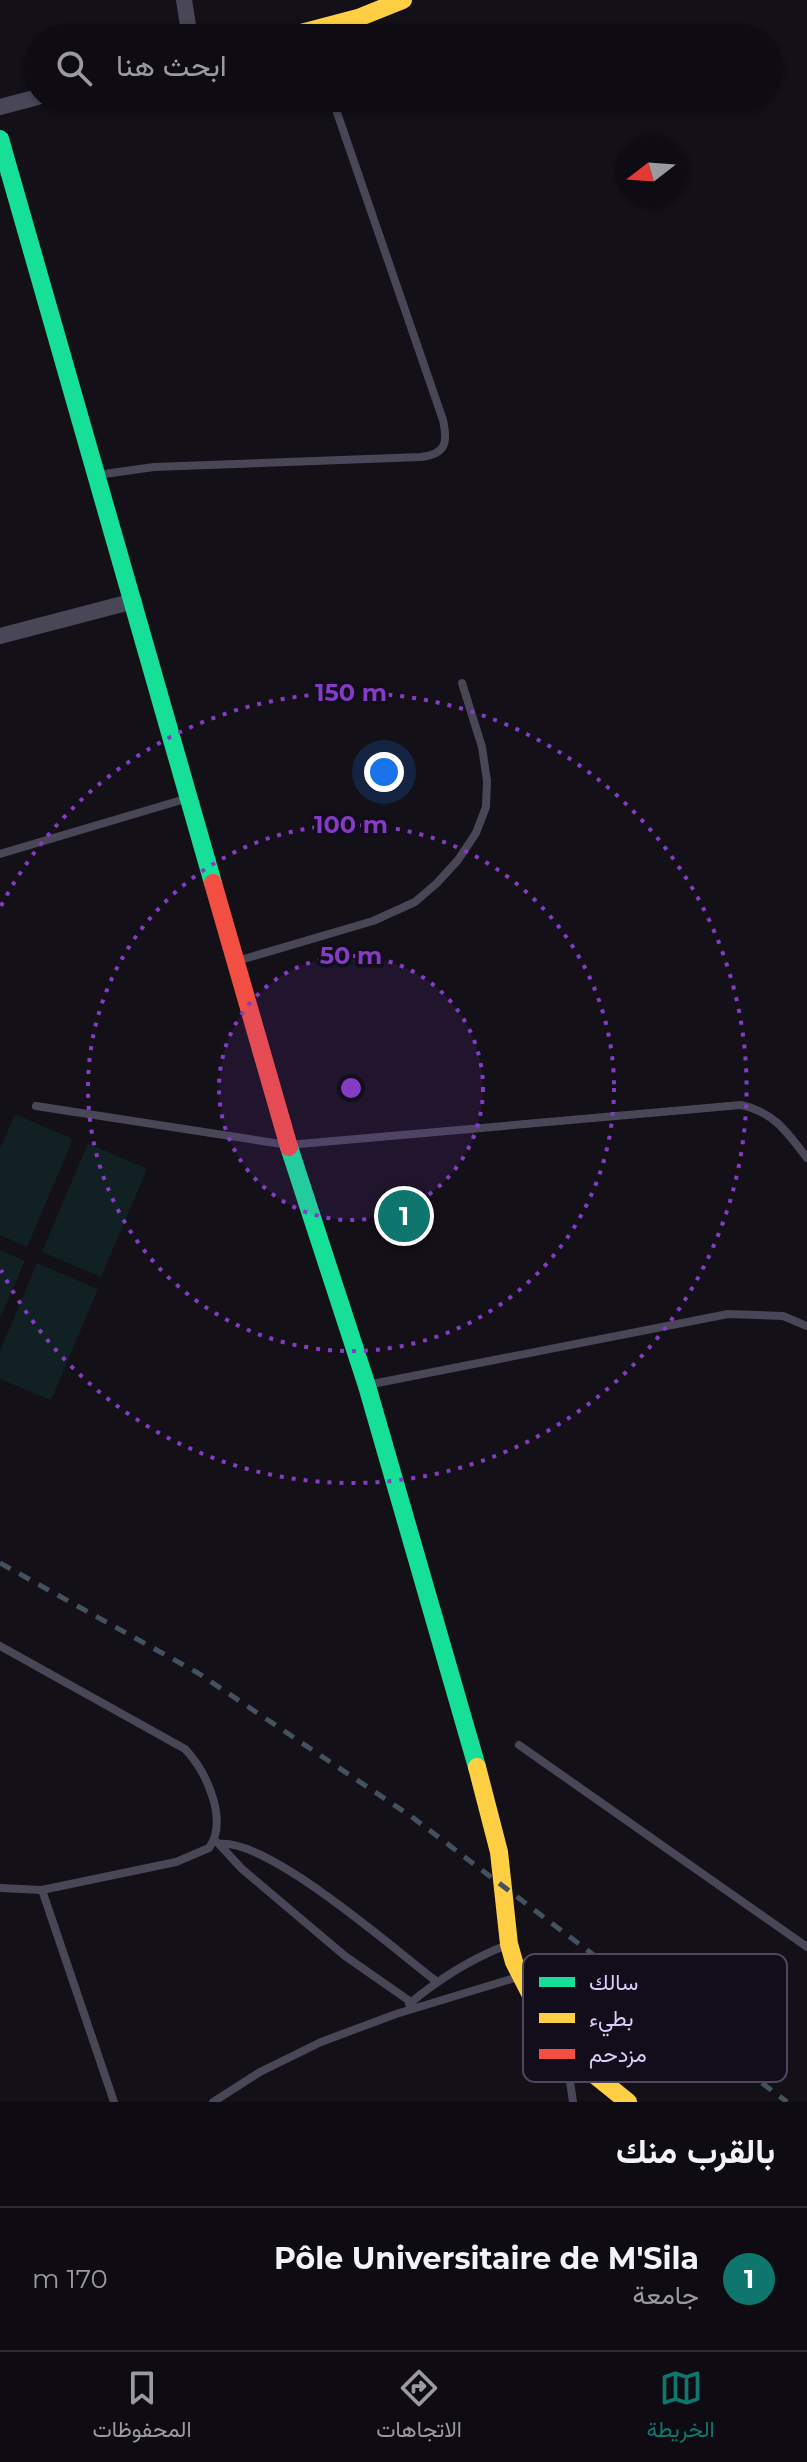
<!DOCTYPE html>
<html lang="ar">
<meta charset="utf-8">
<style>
:root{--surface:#0e0c12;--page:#1c1a20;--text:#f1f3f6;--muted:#9b9b9f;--line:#2e2c32;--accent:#0f766e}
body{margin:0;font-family:Montserrat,Vazirmatn,sans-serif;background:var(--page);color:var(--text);direction:rtl}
.compass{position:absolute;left:615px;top:136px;width:72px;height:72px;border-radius:50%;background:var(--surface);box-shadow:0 2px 6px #0004;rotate:253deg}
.you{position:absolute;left:384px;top:772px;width:28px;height:28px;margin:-20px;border:6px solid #fff;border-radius:50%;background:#1a73e8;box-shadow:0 0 0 12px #1a73e833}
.badge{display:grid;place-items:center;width:52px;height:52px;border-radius:50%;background:var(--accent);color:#fff;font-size:26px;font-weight:700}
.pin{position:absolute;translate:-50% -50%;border:4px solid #fff;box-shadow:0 2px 8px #0006}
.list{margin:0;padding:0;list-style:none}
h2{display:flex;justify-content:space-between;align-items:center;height:104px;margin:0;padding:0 32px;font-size:34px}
h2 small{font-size:26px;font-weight:400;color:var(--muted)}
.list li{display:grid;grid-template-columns:52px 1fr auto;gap:24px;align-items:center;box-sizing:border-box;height:144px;padding:0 32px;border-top:2px solid var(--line)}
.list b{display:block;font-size:30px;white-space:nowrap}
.list p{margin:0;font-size:26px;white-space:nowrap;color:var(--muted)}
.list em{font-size:26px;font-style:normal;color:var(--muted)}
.icon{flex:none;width:44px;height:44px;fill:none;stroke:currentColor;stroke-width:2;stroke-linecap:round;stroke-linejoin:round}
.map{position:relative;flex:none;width:807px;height:2102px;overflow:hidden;direction:ltr}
.search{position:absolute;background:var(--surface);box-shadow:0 2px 6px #0004;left:24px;right:24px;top:24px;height:88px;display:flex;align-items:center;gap:20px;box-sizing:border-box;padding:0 28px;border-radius:44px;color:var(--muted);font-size:30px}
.sheet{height:248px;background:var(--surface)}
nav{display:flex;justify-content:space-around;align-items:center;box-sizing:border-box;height:112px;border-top:2px solid var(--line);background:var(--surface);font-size:22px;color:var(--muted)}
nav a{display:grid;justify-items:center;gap:4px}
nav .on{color:var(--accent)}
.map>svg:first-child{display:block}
.green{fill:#112022}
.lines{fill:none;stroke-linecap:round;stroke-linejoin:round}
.lane{stroke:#494658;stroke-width:8}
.street{stroke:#494658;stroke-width:16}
.fast{stroke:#16e098;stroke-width:18}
.slow{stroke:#ffcf43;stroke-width:18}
.jam{stroke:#f24e42;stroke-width:18}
.rail{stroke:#44515f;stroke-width:5;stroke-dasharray:12 10;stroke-linecap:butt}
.ring{fill:none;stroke:#843cc5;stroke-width:4;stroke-dasharray:4 8}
.key{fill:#120d1b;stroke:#4e475e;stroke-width:2}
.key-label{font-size:22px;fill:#d9cdf9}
.centre{fill:#843cc5;stroke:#120d1b;stroke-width:4}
.ring-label{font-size:24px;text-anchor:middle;font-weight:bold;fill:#843cc5;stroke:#120d1b;stroke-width:7;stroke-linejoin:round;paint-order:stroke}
</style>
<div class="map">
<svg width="807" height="2102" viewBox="0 0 807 2102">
<rect width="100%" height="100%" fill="#131018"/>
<path class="green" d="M15 1114 73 1139 27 1247 0 1235V1149Z
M88 1143 147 1169 101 1277 42 1252Z
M0 1250 25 1261 0 1319Z
M37 1263 98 1289 51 1400 0 1379V1351Z"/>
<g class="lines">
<path class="lane" d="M97 475 154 467 421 457C446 454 448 443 443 420L332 98
M0 854 185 799
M237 961 373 921 415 902 437 883 458 860 476 833 486 807 487 781 482 747 462 683
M36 1106 288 1145 741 1105C774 1112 787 1132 807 1158
M367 1385 728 1314 783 1316 807 1326
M0 1646 185 1749C206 1771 229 1820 209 1848L176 1862 42 1890 0 1888
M519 1745 807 1947
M218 1843 242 1869 345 1956 411 2002
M220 1844C269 1839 394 1949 436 1981
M42 1890 114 2102
M409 2004C439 1979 470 1959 507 1945
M567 2060 573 2102
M213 2102 260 2072 321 2042 396 2014 518 1977"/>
<path class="street" d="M184 0 190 38
M0 107 38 97
M0 636 134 601"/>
<path class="fast" d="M0 139 213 883
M289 1147 367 1386 477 1767"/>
<path class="slow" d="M282 38 358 18 403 0
M477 1767 499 1852 509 1944 514 1962 539 2011 565 2051 628 2102"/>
<path class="jam" d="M213 883 289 1147"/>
<path class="rail" d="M0 1563 198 1673 412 1817 787 2102"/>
</g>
<circle cx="351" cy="1088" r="132" fill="#843cc5" fill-opacity=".12"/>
<g class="ring">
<circle cx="351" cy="1088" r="132"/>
<circle cx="351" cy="1088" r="263"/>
<path d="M1 906A395 395 0 1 1 1 1270"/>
</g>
<rect x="523" y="1954" width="264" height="128" rx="12" class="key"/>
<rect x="539" y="1977" width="36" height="10" fill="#16e098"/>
<rect x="539" y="2013" width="36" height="10" fill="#ffcf43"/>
<rect x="539" y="2049" width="36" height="10" fill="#f24e42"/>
<g class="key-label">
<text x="589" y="1990">سالك</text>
<text x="589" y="2026">بطيء</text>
<text x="589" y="2062">مزدحم</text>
</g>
<circle cx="351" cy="1088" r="12" class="centre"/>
<g class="ring-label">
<text x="351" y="701">150 m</text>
<text x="351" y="833">100 m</text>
<text x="351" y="964">50 m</text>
</g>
</svg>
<svg class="compass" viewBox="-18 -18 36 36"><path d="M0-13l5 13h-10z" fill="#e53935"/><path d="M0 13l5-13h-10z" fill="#9b9b9f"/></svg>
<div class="you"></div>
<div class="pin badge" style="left:404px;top:1216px">1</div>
<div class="search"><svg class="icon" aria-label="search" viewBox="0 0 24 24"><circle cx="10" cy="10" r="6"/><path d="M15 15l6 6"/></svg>ابحث هنا</div>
</div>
<section class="sheet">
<h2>بالقرب منك<small></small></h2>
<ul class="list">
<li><span class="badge">1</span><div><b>Pôle Universitaire de M'Sila</b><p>جامعة</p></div><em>170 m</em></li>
</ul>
</section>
<nav>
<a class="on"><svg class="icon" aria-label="map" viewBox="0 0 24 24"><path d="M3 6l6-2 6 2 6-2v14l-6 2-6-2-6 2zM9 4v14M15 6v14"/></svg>الخريطة</a>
<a><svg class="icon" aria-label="directions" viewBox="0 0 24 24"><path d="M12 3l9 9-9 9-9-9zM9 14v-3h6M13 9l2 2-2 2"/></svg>الاتجاهات</a>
<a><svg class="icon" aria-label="saved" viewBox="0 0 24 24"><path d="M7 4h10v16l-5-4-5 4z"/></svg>المحفوظات</a>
</nav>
